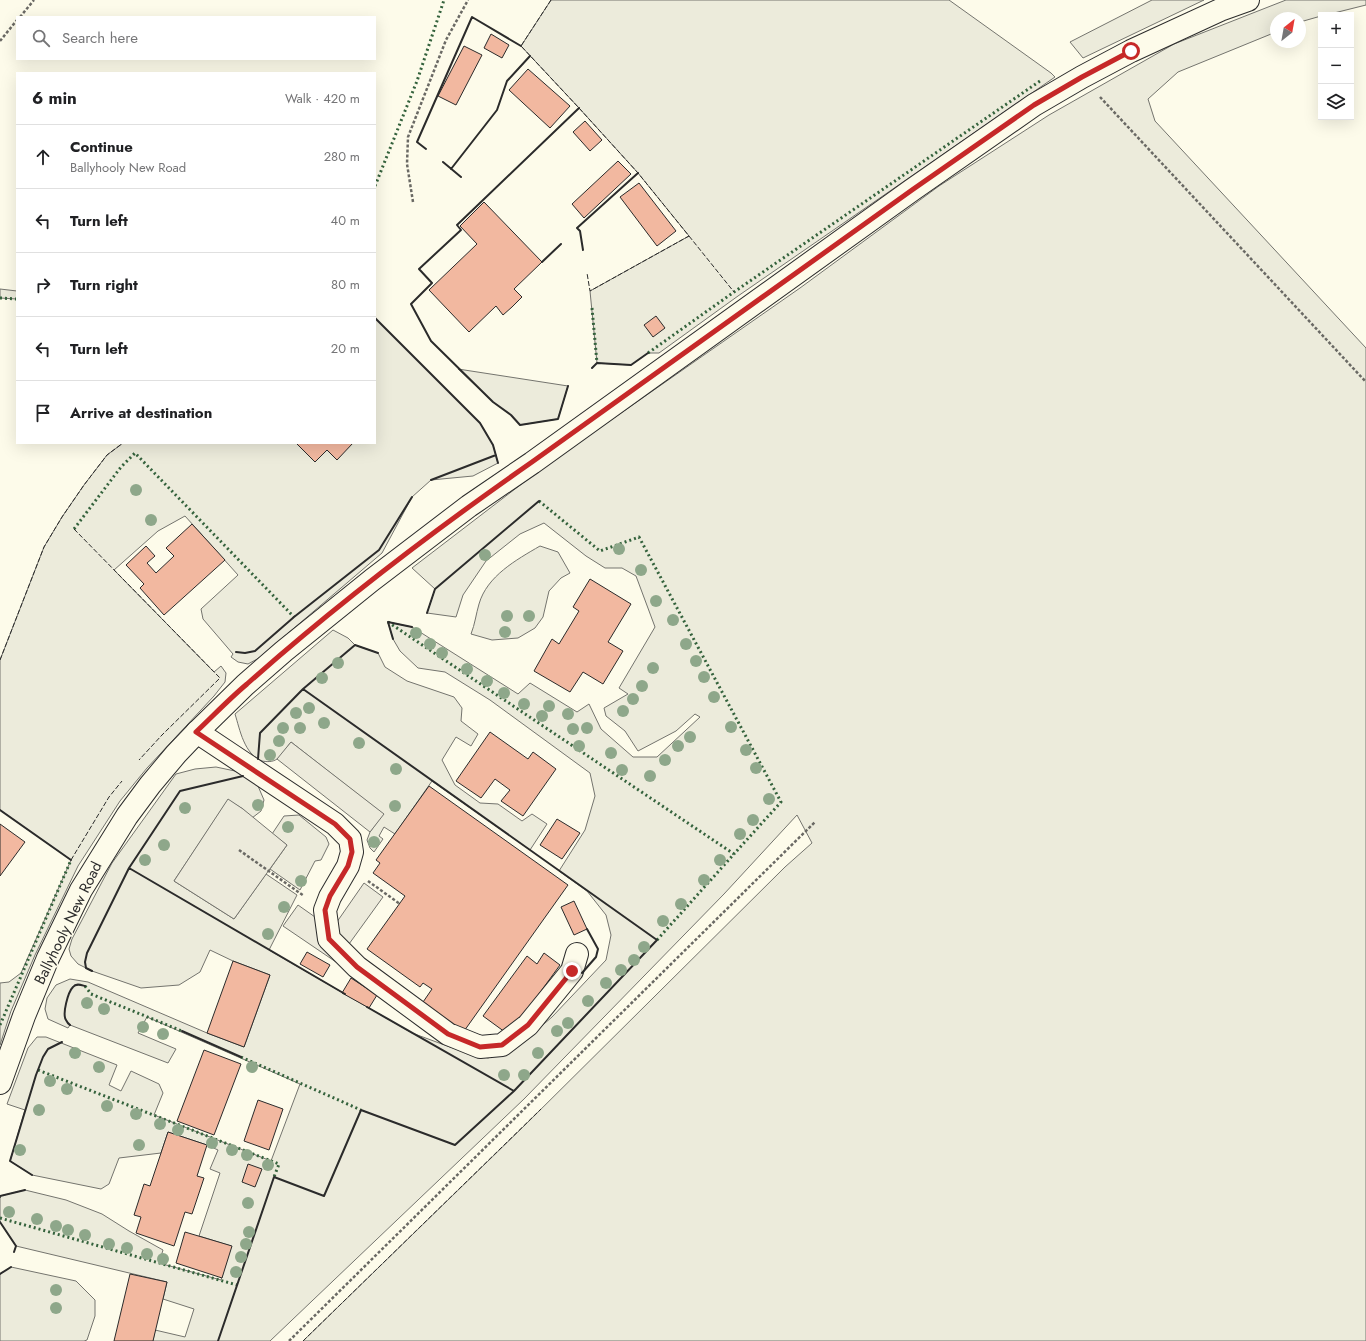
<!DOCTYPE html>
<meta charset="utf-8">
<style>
:root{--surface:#fff;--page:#f6f6f6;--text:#202124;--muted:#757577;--line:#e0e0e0}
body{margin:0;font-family:Jost,sans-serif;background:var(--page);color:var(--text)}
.controls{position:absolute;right:12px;top:12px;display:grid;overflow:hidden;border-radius:0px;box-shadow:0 4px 16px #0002}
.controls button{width:36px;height:36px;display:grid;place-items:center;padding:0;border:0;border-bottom:1px solid var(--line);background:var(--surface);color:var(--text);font:20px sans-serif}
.compass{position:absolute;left:1270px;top:12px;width:36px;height:36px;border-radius:50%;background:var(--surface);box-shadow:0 4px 16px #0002;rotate:31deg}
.stop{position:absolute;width:12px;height:12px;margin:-9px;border:3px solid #c62828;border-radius:50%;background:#fff}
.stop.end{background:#c62828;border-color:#fff;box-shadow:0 1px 4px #0008}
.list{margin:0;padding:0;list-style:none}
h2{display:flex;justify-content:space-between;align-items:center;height:52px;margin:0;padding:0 16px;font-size:17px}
h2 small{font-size:13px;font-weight:400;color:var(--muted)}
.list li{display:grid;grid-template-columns:26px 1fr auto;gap:12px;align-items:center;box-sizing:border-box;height:64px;padding:0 16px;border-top:1px solid var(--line)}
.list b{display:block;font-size:15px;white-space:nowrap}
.list p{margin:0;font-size:13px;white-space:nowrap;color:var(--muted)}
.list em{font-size:13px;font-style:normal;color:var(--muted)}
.icon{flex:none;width:22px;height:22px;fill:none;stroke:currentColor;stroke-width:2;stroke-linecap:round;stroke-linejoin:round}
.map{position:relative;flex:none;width:1366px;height:1341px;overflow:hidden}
.search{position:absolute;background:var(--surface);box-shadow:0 4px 16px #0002;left:16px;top:16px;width:360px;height:44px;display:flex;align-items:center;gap:10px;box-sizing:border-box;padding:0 14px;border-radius:0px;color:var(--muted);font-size:15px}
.panel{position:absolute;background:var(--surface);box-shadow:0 4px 16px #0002;left:16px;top:72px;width:360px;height:372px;border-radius:0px}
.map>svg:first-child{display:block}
.green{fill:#ecebdb;stroke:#74746e}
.parking{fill:#eceadb;stroke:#74746e}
.building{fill:#f2b8a0;stroke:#2b2b2b}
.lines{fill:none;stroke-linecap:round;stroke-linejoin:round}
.minor-casing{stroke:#2b2b2b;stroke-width:24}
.major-casing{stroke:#2b2b2b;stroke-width:24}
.path{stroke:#6a6964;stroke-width:2.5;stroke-dasharray:3 2;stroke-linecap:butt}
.minor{stroke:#fdfbea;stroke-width:22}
.major{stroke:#fdfbea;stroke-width:22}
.hedge{stroke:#34623c;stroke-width:3;stroke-dasharray:2 3;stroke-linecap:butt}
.fence{stroke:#2b2b2b;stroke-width:1;stroke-dasharray:5 2;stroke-linecap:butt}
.wall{stroke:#2b2b2b;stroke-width:2}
.tree{fill:#8ea78a}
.route{stroke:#c62828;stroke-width:5}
.labels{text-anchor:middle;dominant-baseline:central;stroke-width:3;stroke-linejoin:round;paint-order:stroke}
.street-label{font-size:15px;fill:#2b2b2b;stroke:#fdfbea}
</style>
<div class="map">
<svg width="1366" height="1341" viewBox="0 0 1366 1341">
<rect width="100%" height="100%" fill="#fdfbea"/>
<path class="green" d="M551 0H949L1051 73 1055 77 738 296 659 353H648L631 365 597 363 590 291 689 236 638 173 579 108 521 46Z
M1152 0H1204L1083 58 1070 42Z
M1286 0H1366V5L1326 15H1321V16L1300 22V18H1276V32L1178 72 1148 99 1155 121 1366 348V1341H303L522 1128 785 867 812 843 797 815 724 894 524 1099 270 1341H153L155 1330 185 1337 194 1309 163 1299 167 1282 16 1246 0 1222V1196L25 1190 66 1200 102 1214 129 1231 163 1250 159 1263 221 1280 231 1246 199 1236 220 1173 210 1169 218 1150 207 1145 168 1132 161 1153 119 1158 109 1184 101 1189 32 1175 10 1161 25 1110 7 1104 28 1048 37 1037H46L117 1065 109 1085 121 1091 131 1071 159 1084 163 1093 154 1115 271 1161 300 1084 147 1017 138 1033 176 1049 168 1063 70 1025 68 1028 48 1019 45 1009 47 998 56 985 70 979 88 982 207 1033 244 1047 270 975 233 961 210 950 200 972 179 985 141 988 92 971 78 964 71 956 69 949 72 939 112 863 176 774 195 769 216 767 235 771 250 778 258 786 264 800 261 811 252 818 243 809 228 800 174 881 234 919 266 874 297 895 269 950 412 1033 450 1047 488 1058 517 1047 552 1017 606 960 611 935 606 915 587 891 559 871 585 830 595 796 590 773 490 700 445 672 418 668 400 651 393 639 388 622 412 627 518 694 530 683 577 712 589 704 601 729 633 757H657L700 717 695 714 676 731 638 751 625 731 606 716 604 708 628 694 619 688 655 627 636 576 622 568H605L586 556 544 523 520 534 486 561 463 595 456 617 427 613 435 589 412 568 545 466 800 288 939 186 1049 115 1174 44Z
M0 289 17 291V299L0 298Z
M375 318 480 423 493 445 498 463 473 476 431 480 412 497 382 553 259 658 248 664 238 662 231 657 233 654 203 619 201 609 238 575 185 516 158 531 114 570 214 672 221 666 226 673 225 682 214 696 147 768 120 801 78 866 35 955 11 1011 0 1045V983L9 982 21 973 71 860 0 810V660L44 547 62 517 84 485 107 455 123 443H375Z
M458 369 568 386 558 419 520 425 511 415 493 402Z
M540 546 558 552 570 573 561 578 549 591 543 617 535 628 518 638 492 640 471 634C475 624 476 614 479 604 487 576 516 560 540 546Z
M333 630 348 638 355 645 378 653 385 667 407 681 454 697 462 708 461 721 478 734 471 746 456 737 442 760 455 785 480 803 498 804 522 821 532 814 547 824 530 850 432 781 395 834 384 827 379 836 383 839 374 852 370 848 367 840 370 832 383 814 291 742C287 747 282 755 277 759 273 762 267 762 262 761 244 754 240 730 235 714Z
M299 815 326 837 329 844 321 860 315 861 300 890 270 869 287 845 272 834 284 816Z
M11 1267 76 1281 95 1300V1316L87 1340 84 1341H0V1274Z"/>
<path class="parking" d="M291 742 384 814 370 832 277 759Z
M228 799 243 809 287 845 234 919 174 881Z
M364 883 383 897 336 962 283 926 298 905 332 929Z"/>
<path class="building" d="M491 34 509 45 502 58 484 48Z
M464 46 482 55 456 105 438 96Z
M528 69 570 106 550 128 509 90Z
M585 121 602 140 590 151 573 132Z
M618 161 631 174 584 218 572 204Z
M639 183 676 231 657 246 620 197Z
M484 202 542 262 514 289 522 297 512 307 503 315 496 306 469 332 429 290 477 244 460 226Z
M656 316 665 328 653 337 644 325Z
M296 443H353L337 460 327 450 315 462Z
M192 524 225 560 164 615 140 588 144 584 126 565 146 546 155 556 147 563 156 573 174 556 166 548Z
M590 579 631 604 608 642 623 651 603 684 583 672 570 692 534 671 552 639 559 644 579 611 573 607Z
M490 732 528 759 533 752 556 769 523 816 501 801 510 790 495 779 481 798 456 781Z
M429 786 568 885 462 1034 421 1005 432 989 423 983 420 987 367 949 405 896 373 873 380 863 376 860Z
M557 819 580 833 562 859 540 845Z
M0 824 25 842 0 876Z
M574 901 587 929 574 935 561 907Z
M307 952 330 965 323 977 300 964Z
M544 953 560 965 509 1035 483 1016 527 956 537 964Z
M233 961 270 975 244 1047 207 1033Z
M351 978 377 995 369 1008 342 993Z
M204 1050 241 1064 214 1135 177 1121Z
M258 1100 283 1109 269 1150 244 1141Z
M168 1132 207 1145 197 1176 204 1178 192 1214 185 1212 174 1246 136 1233 141 1217 134 1215 144 1184 150 1186Z
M248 1164 262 1169 255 1187 242 1182Z
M185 1232 232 1246 222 1278 176 1263Z
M130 1274 167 1282 153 1341H114Z"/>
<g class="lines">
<defs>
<path id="minor" d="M197 732 335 824 350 839 352 852 348 866 330 897 325 910 329 939 357 967 448 1034 480 1047 502 1045 528 1025 572 971 577 954"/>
<path id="major" d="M0 1083 24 1016 48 958 81 890 127 816 150 785 176 754 197 732 245 685 284 651 372 580 469 506 532 463 912 190 1034 105 1082 77 1131 51 1220 10 1248 0"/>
</defs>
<use href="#minor" class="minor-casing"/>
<use href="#major" class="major-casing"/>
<path class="path" d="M20 17 34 0
M0 41 17 20
M1100 97 1366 382
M413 202 407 164 408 137 446 40 468 0
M239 850 304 896
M368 881 400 904
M289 1341 815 822"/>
<use href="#minor" class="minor"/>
<use href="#major" class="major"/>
<path class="hedge" d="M375 186 417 81 444 0
M0 298 17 299
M592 308 597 363
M648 353 734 292 1040 81
M539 501 600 551 639 537 781 802 734 854
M74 529 121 467 135 453 294 617
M388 622 734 854 657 940
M85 986 91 994 182 1031
M0 1025 71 860
M241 1057 361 1110
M38 1070 279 1164 274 1177
M0 1218 237 1285"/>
<path class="fence" d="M551 0 521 46 579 108 638 173 689 236 590 291 587 273
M689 236 734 292
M74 529 220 678 162 735 139 760
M0 660 44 547 62 517 84 485 107 455 123 443
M71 860 109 797 122 781
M303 1341 541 1109"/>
<path class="wall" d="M426 149 417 142 472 17 521 46
M443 162 461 177
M451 169 497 110 507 81 530 56
M583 250 580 231 577 228 638 173
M542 262 561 244
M375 318 480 423 493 445 498 463
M592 368 597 363 631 365 648 353
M568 386 558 419 520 425 511 415 493 402 431 341 411 304 432 283 419 269 461 230 457 225 579 108
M431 480 496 455
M427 613 435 589 539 501
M393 639 388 622 412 627
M236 652 245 653 255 651 294 617 379 550 412 497
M303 689 657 940 514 1091 367 1007
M258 759 260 733 303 689 355 645 378 653
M0 810 71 860
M129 868 345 994
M92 971 86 968 85 962 87 953 129 868 180 791 243 776
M582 973 596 957 598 949 587 929
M70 1025C68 1024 67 1022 66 1020 62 1014 68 992 73 987 76 983 81 985 85 986
M182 1031 241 1057
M32 1175 10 1161 36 1075 43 1057 48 1049 62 1042
M0 1197V1196L25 1190
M0 1222 16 1246 14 1252
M0 1274 11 1267
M218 1341 274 1177 324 1196 361 1110 455 1145 514 1091"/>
</g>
<g class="tree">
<circle cx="136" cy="490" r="6"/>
<circle cx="151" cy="520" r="6"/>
<circle cx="619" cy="549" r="6"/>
<circle cx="485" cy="555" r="6"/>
<circle cx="641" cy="570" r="6"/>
<circle cx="656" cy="601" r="6"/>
<circle cx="507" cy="616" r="6"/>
<circle cx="529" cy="616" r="6"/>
<circle cx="673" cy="620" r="6"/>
<circle cx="505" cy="632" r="6"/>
<circle cx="416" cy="633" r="6"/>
<circle cx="430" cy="644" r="6"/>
<circle cx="686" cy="644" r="6"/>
<circle cx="442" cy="653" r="6"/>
<circle cx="696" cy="661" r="6"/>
<circle cx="338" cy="663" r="6"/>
<circle cx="653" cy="668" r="6"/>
<circle cx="467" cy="669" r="6"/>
<circle cx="704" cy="677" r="6"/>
<circle cx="322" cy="678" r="6"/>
<circle cx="487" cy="681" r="6"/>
<circle cx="642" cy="686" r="6"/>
<circle cx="504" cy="693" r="6"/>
<circle cx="714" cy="697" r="6"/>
<circle cx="633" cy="699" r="6"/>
<circle cx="524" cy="704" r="6"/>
<circle cx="549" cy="706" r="6"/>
<circle cx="309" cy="708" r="6"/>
<circle cx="623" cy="711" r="6"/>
<circle cx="296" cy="713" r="6"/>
<circle cx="568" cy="714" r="6"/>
<circle cx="542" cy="716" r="6"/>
<circle cx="324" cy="723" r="6"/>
<circle cx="731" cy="727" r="6"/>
<circle cx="283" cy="728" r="6"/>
<circle cx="300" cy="728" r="6"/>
<circle cx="587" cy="728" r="6"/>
<circle cx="573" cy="729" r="6"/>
<circle cx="690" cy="737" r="6"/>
<circle cx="279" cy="741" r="6"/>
<circle cx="359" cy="743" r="6"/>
<circle cx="579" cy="746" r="6"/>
<circle cx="678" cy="746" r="6"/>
<circle cx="746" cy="750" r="6"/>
<circle cx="611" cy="753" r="6"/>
<circle cx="270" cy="755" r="6"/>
<circle cx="665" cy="760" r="6"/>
<circle cx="756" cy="768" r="6"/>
<circle cx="396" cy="769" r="6"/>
<circle cx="622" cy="770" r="6"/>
<circle cx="650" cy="776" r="6"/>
<circle cx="769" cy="799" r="6"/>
<circle cx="258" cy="805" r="6"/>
<circle cx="395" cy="806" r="6"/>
<circle cx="185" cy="808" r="6"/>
<circle cx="753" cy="820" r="6"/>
<circle cx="288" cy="827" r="6"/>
<circle cx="740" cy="834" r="6"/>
<circle cx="374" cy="842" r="6"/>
<circle cx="164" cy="845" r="6"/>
<circle cx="145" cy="860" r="6"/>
<circle cx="720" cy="860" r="6"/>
<circle cx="704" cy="880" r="6"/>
<circle cx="301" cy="881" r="6"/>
<circle cx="681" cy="904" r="6"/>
<circle cx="284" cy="907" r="6"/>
<circle cx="663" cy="921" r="6"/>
<circle cx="268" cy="934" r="6"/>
<circle cx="644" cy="947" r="6"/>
<circle cx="634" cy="960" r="6"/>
<circle cx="621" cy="970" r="6"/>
<circle cx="606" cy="983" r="6"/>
<circle cx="588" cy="1001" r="6"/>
<circle cx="87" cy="1003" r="6"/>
<circle cx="104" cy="1009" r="6"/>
<circle cx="568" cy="1023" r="6"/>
<circle cx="143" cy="1027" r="6"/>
<circle cx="557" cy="1031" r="6"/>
<circle cx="163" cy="1034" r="6"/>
<circle cx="75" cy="1053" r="6"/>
<circle cx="538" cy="1053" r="6"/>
<circle cx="99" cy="1067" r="6"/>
<circle cx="252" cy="1067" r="6"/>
<circle cx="504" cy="1075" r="6"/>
<circle cx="524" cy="1075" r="6"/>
<circle cx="50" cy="1081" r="6"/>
<circle cx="67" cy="1089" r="6"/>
<circle cx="107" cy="1106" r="6"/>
<circle cx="39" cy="1110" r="6"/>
<circle cx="136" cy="1114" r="6"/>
<circle cx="160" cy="1124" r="6"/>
<circle cx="178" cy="1130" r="6"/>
<circle cx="212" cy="1143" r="6"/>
<circle cx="139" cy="1145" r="6"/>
<circle cx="20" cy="1150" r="6"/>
<circle cx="232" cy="1150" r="6"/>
<circle cx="247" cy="1155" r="6"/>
<circle cx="268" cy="1165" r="6"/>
<circle cx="248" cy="1203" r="6"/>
<circle cx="9" cy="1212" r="6"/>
<circle cx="37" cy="1219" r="6"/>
<circle cx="56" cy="1226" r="6"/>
<circle cx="68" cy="1230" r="6"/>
<circle cx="249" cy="1232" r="6"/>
<circle cx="85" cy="1235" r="6"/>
<circle cx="109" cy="1244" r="6"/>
<circle cx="246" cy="1244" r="6"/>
<circle cx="127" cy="1248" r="6"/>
<circle cx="147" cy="1254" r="6"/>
<circle cx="241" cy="1257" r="6"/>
<circle cx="163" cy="1259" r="6"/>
<circle cx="236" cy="1272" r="6"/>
<circle cx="56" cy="1290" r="6"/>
<circle cx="56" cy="1308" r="6"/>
</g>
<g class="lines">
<path class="route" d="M572 971 528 1025 502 1045 480 1047 448 1034 357 967 329 939 325 910 330 896 348 866 352 852 350 839 335 824 196 732C213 716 229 699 247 684 337 604 433 531 532 462L912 190 1034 105 1082 77 1131 51"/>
</g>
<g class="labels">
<g class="street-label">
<text transform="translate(68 923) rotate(-64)">Ballyhooly New Road</text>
</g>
</g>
</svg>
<div class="controls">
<button>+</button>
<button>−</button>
<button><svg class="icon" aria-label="layers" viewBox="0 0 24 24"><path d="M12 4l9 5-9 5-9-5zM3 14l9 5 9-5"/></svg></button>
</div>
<svg class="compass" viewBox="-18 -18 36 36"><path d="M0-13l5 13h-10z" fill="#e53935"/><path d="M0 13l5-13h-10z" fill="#757577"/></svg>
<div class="stop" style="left:1131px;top:51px"></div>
<div class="stop end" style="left:572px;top:971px"></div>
<div class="search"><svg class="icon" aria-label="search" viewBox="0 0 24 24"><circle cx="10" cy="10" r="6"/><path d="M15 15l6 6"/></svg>Search here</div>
<section class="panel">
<h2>6 min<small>Walk · 420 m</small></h2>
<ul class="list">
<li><svg class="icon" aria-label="ahead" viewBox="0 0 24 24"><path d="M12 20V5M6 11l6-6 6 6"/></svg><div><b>Continue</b><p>Ballyhooly New Road</p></div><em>280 m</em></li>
<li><svg class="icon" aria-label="left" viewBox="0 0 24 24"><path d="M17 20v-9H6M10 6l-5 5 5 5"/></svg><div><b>Turn left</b></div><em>40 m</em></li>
<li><svg class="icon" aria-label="right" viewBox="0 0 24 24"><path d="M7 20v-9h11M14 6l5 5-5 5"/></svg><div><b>Turn right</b></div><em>80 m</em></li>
<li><svg class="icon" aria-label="left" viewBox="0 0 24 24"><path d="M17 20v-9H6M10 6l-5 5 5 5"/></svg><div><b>Turn left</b></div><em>20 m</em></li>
<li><svg class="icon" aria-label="arrive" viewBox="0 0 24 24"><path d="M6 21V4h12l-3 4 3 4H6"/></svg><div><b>Arrive at destination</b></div></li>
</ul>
</section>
</div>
